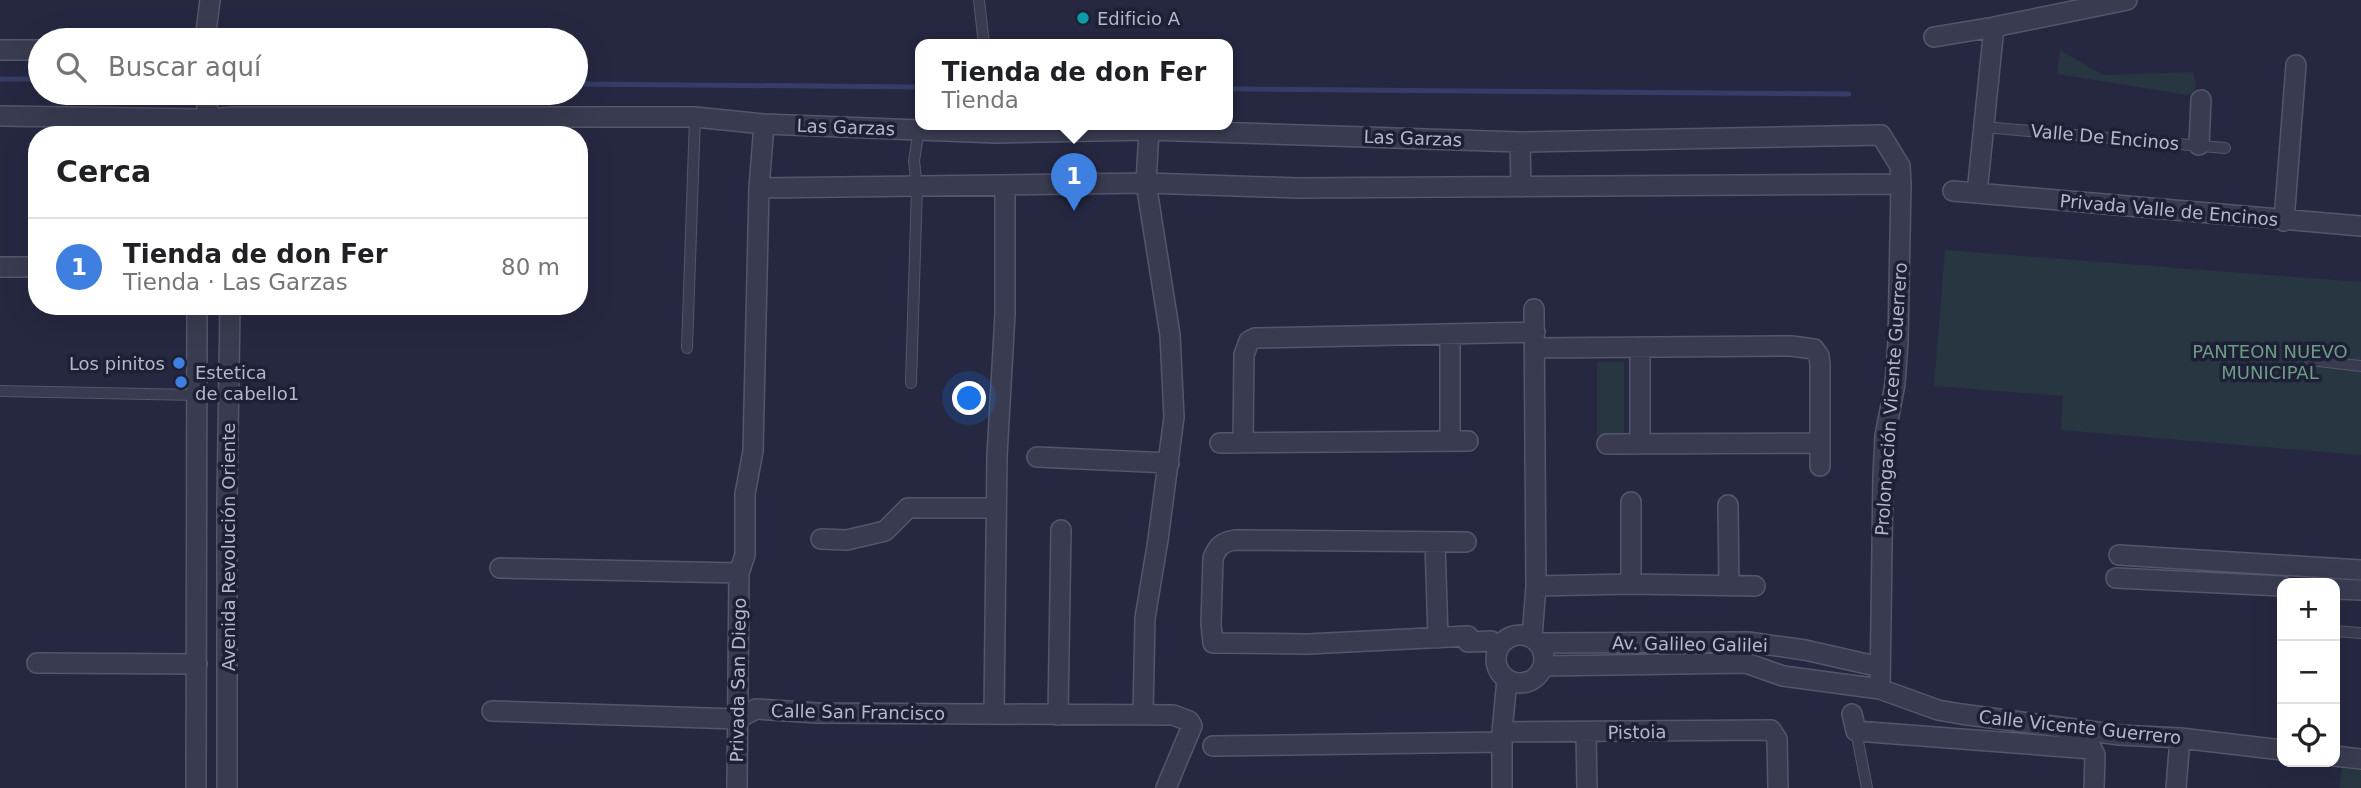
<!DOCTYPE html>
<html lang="es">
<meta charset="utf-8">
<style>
:root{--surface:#fff;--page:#f2f2f2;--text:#202124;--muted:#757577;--line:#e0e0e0;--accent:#ea580c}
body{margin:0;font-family:"DejaVu Sans",sans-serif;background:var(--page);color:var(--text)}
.controls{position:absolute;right:21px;bottom:21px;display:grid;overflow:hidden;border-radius:14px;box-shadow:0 7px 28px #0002}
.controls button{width:63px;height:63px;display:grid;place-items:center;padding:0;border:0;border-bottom:2px solid var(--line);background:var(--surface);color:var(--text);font:35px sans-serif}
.you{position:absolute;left:970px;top:399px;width:24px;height:24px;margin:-18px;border:5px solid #fff;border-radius:50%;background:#1a73e8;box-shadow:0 0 0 10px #1a73e833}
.badge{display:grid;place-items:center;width:46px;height:46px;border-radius:50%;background:var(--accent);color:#fff;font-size:23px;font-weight:700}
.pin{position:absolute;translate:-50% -58px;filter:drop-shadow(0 2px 4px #0008)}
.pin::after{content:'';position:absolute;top:37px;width:24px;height:21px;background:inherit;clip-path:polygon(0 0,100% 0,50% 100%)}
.popup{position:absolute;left:915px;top:39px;width:318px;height:91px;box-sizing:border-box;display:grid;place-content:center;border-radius:14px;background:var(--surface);filter:drop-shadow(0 2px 5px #0005);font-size:23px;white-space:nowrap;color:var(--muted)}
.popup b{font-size:26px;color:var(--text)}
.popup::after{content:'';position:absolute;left:50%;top:100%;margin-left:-14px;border:14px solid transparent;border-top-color:var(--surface)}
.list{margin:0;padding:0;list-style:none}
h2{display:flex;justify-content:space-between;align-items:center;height:91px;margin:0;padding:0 28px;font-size:30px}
h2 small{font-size:23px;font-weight:400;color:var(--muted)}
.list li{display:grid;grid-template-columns:46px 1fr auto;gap:21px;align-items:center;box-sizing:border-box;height:98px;padding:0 28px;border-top:2px solid var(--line)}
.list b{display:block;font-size:26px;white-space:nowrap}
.list p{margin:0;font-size:23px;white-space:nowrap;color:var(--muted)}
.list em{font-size:23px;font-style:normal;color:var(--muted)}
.icon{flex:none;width:38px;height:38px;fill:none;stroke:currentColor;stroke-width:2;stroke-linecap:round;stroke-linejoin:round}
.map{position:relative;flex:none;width:2361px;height:788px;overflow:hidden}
.search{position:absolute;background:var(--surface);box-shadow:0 7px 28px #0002;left:28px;top:28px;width:560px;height:77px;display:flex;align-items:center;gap:18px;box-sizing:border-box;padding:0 24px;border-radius:38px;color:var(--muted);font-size:26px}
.panel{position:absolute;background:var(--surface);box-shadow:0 7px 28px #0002;left:28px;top:126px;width:560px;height:189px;border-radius:28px}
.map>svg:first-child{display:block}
.green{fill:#273641}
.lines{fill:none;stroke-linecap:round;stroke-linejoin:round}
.stream{stroke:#363c66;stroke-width:5}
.lane-casing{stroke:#54566b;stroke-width:12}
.street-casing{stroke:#54566b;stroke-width:22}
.lane{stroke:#393c50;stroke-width:10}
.street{stroke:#393c50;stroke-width:19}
.culture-dot{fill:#0f9aa8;stroke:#1e2035;stroke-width:2.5}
.shop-dot{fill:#3f7fe0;stroke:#1e2035;stroke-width:2.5}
.labels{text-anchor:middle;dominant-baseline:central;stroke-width:7;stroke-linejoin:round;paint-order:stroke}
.poi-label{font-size:18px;fill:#b5b7cb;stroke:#1e2035;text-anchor:start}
.street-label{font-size:18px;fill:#b5b7cb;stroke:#1e2035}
.park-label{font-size:18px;fill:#6c9c85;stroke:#1e2035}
</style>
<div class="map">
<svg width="2361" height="788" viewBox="0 0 2361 788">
<rect width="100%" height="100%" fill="#252840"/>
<path class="green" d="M2060 50 2103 75 2193 72 2196 82 2194 96 2057 74Z
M1945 250 2361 282V455L2061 430 2063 396 1934 386Z
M1597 362H1624V436H1597Z
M2342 768 2361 770V788H2339Z"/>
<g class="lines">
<path class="stream" d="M0 79H40
M576 84 920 87
M1228 89 1849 94"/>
<defs>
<path id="lane" d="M979 0 984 45
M1984 127 2225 148
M687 348 695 117
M2310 360 2361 366
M911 383 917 187 914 161 919 129
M0 391 197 395
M2335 631 2361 633
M1856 731 1867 788"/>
<path id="street" d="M1934 37 1994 27 2127 0
M205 40 210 0
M0 50H40
M204 93 208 110 205 135
M0 116 206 119 233 117H695L764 124 996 133 1149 130 1520 142 1881 135 1900 166 1901 184 1898 341 1895 384 1885 436 1883 476 1880 689
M1520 142 1521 187
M2199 145 2201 100
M759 188 1146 183 1297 188 1901 184
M1953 191 2361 226
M1977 193 1994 27
M2284 221 2296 65
M0 267H37
M1450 335V441
M1640 347V444
M1536 348 1791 346 1814 349 1819 356 1820 364V466
M1220 443 1468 441
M1243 443 1244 355 1249 341 1255 338 1535 332
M1607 444 1820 443
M1037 457 1169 463
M1631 502V584
M1728 505 1729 586
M821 539 847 540 885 531 908 508H996
M1435 542 1438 638
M1466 542 1235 540C1222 542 1218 546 1213 558L1211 624 1213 643 1308 644 1468 636V642L1491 641 1498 648
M2119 555 2361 570
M500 568 739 573
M2116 578 2282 586
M1536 586 1631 584 1755 586
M2335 589 2361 590
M1496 659a24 24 0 1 1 48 0a24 24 0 1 1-48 0Z
M1532 637 1536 586 1534 309
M1540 643 1748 642 1805 650 1880 667
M37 663 197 664
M1544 666 1746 663 1783 676 1880 689 1938 710 1961 714 2120 735 2180 738 2282 750
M492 711 737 719 756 709 817 713 1173 715 1189 721 1192 726 1166 788
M994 714 997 456 1005 314V186
M1852 714 1856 731 2092 749 2095 755 2094 788
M1058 715 1061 530
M1143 715 1145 618 1158 540 1174 417 1170 335 1146 183 1149 130
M1502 732 1771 730 1777 739 1778 788
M1586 733 1587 788
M1213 746 1502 742
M2335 756 2361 759
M196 788 197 306
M227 788V501L230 306
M737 788 739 573 745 555V494L753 451 759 188 764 124
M1502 788V732L1507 679
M2176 788 2180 738"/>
</defs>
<use href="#lane" class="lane-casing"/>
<use href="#street" class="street-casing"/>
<use href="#lane" class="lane"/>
<use href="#street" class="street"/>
</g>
<circle class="culture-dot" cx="1083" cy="18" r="7"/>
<g class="shop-dot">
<circle cx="179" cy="363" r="7"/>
<circle cx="181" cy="382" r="7"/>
</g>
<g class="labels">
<g class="poi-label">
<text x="1097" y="18">Edificio A</text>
<text x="165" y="363" text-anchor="end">Los pinitos</text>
<text x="195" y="372">Estetica<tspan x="195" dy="21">de cabello1</tspan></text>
</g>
<g class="street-label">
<text transform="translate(846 127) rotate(2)">Las Garzas</text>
<text transform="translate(2105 137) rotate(5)">Valle De Encinos</text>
<text transform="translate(1413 138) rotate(2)">Las Garzas</text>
<text transform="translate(2169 210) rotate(5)">Privada Valle de Encinos</text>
<text transform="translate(1891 399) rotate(-86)">Prolongación Vicente Guerrero</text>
<text transform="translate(228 547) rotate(-90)">Avenida Revolución Oriente</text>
<text transform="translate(1690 644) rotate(1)">Av. Galileo Galilei</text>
<text transform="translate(738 680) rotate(-89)">Privada San Diego</text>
<text transform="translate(858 712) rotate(1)">Calle San Francisco</text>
<text transform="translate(2080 727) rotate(6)">Calle Vicente Guerrero</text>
<text transform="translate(1637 732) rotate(-1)">Pistoia</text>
</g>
<g class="park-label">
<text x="2270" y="351">PANTEON NUEVO<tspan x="2270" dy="21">MUNICIPAL</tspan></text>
</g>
</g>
</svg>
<div class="controls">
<button>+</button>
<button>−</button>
<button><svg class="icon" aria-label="locate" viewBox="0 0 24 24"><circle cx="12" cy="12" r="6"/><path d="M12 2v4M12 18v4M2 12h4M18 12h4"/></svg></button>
</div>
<div class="you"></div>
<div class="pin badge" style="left:1074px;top:211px;background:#3f7fe0">1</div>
<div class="popup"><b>Tienda de don Fer</b>Tienda</div>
<div class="search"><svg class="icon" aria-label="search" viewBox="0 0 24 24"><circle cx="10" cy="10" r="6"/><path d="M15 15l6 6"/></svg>Buscar aquí</div>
<section class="panel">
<h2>Cerca<small></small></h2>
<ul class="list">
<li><span class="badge" style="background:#3f7fe0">1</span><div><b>Tienda de don Fer</b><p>Tienda · Las Garzas</p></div><em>80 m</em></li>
</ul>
</section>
</div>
